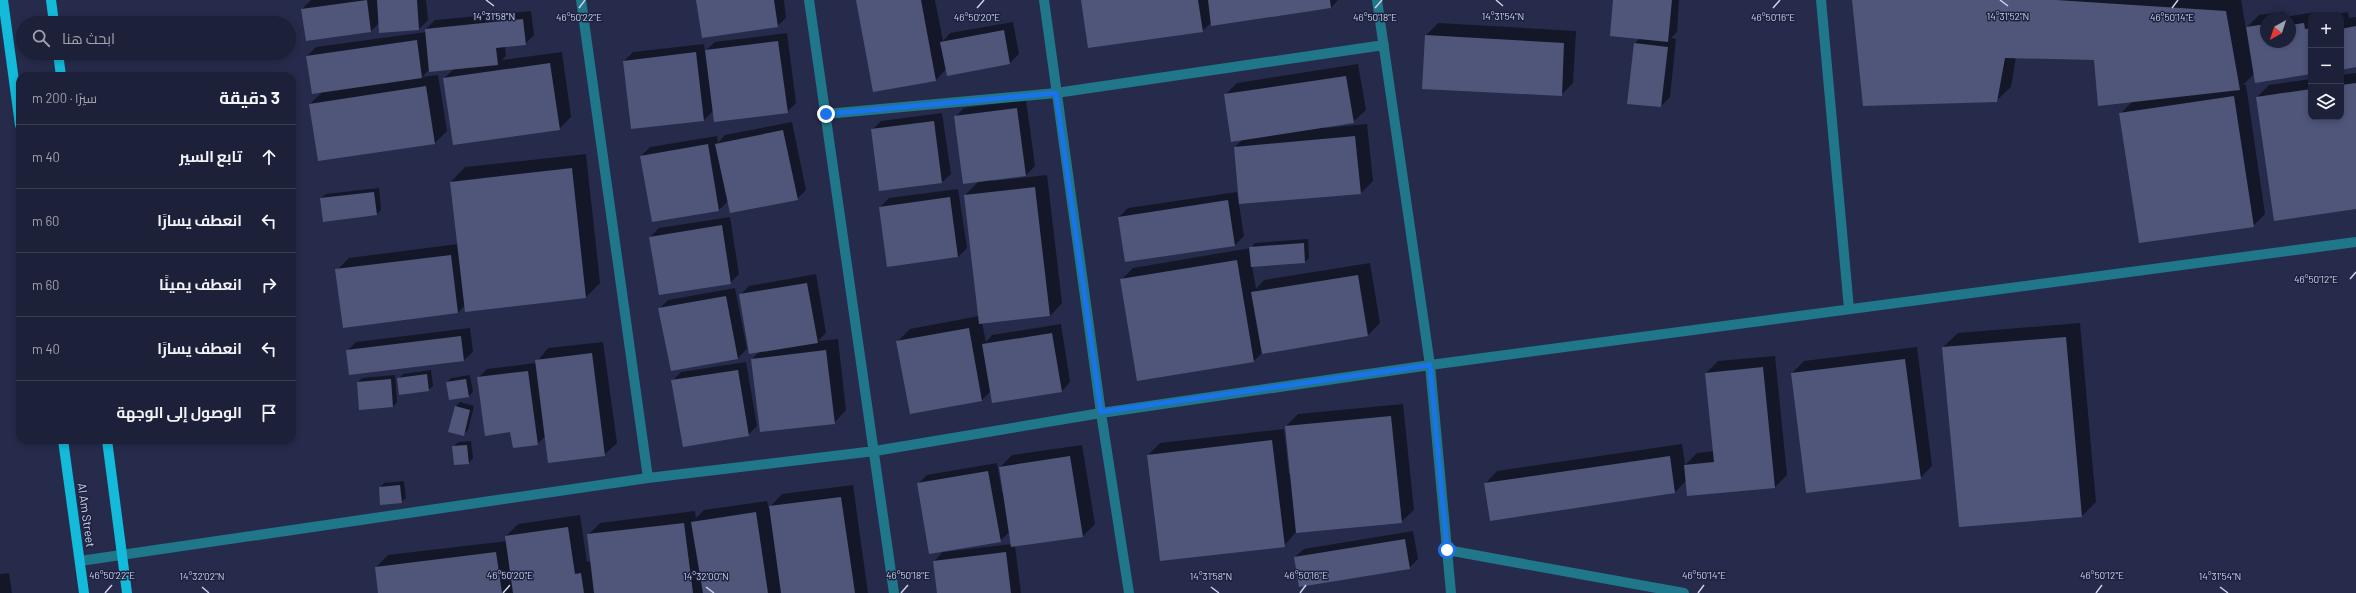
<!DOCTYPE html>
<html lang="ar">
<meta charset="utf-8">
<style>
:root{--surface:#1c2038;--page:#292d43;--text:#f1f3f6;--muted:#a0a3ae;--line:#3a3e53}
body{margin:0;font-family:Barlow,Cairo,sans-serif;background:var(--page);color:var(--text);direction:rtl}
.controls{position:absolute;right:12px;top:12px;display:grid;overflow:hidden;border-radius:8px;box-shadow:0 2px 6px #0003}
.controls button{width:36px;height:36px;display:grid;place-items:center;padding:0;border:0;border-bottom:1px solid var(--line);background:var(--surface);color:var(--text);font:20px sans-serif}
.compass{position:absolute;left:2260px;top:12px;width:36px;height:36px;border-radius:50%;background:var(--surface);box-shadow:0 2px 6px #0003;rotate:219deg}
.stop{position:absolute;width:12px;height:12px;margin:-9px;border:3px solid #1a73e8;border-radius:50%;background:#fff}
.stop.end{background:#1a73e8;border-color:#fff;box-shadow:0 1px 4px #0008}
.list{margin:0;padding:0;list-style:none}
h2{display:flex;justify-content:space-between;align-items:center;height:52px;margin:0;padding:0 16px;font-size:17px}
h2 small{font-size:13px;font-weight:400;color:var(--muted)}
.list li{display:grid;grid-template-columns:26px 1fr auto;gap:12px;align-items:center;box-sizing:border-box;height:64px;padding:0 16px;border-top:1px solid var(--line)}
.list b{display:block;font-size:15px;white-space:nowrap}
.list em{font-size:13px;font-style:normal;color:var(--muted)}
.icon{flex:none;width:22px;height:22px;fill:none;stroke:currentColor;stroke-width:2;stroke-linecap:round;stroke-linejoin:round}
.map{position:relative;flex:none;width:2356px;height:593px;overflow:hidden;direction:ltr}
.search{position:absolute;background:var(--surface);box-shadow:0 2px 6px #0003;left:16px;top:16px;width:280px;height:44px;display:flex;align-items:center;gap:10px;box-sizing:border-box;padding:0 14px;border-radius:22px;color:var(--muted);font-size:15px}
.panel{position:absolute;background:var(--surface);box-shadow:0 2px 6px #0003;left:16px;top:72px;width:280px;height:372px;border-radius:12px;direction:rtl}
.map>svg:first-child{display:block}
.shadow{fill:#0007;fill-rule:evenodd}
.building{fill:#4f567a}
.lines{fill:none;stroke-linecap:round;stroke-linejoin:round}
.minor{stroke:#1f7789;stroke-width:10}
.major{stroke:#13bad9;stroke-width:10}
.route{stroke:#1a73e8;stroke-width:5}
.ticks{fill:none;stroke:#ccd1e6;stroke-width:1.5}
.labels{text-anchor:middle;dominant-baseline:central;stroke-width:3;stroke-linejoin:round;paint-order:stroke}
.street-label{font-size:12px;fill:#ccd1e6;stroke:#1c2140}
.ticks-label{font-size:10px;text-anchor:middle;fill:#ccd1e6;stroke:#1c2140;stroke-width:3;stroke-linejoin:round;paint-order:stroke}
</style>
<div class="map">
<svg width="2356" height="593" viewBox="0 0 2356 593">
<rect width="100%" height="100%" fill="#262b4b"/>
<path class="shadow" d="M311 0H426L428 20 419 29 380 22 371 31 302 9Z
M697 0H784L786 18 777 26Z
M857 0H935L943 41 950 33 1013 22 1019 54 1010 63 947 75 946 69 936 80Z
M1082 0H1338L1331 8 1212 22 1202 31Z
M1614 0H1679L1677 32 1671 38 1676 39 1670 97 1661 106 1635 43 1640 38Z
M1853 0H2241L2246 28 2259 15 2284 12V17L2316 12V15H2311V73L2254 74 2243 85H2246L2265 214 2253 226 2120 114 2133 101 2095 59 2016 57 2011 87 1996 101ZM2266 18H2290V42H2266Z
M531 11 534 35 525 44 505 46 506 56 502 60 562 52 571 117 559 129 444 78 454 69H430L422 77 438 75 447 131 435 143 310 104 323 91 307 56 316 47 426 32V29L435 20Z
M2348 12 2349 18 2356 17V66L2341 69V15H2329Z
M1438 23 1576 31 1573 83 1561 95 1426 35Z
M787 33 796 103 787 112 714 110 704 120 624 61 633 52 704 44 705 51 715 42Z
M1358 64 1366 110 1353 122 1325 126V128L1367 124 1373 181 1361 193 1240 203 1235 147 1243 139 1225 95 1237 83Z
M2356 73V208L2257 97 2269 85 2311 79V117H2341V75Z
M1026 100 1035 166 1026 175 993 179V181L1047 175 1062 303 1050 316 982 323 986 342 992 335 1061 324 1070 382 1062 391H991L982 400 911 413 898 341 910 329 979 316 965 195 979 181 955 117 964 108Z
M942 113 951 174 942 182 880 190 872 130 881 121Z
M792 122 806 190 797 199 728 201 719 210 653 221 641 156 650 147 717 136 718 143 725 135Z
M586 154 600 283 586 297 466 311 465 305 458 313 337 270 349 258 458 244 451 182 465 167Z
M379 188 381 210 377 214 321 198 326 194Z
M958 189 967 248 958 257 888 266 880 207 889 198Z
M1237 192 1244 236 1235 245 1126 261 1119 217 1128 208Z
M730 217 739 274 730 283 650 237 659 228Z
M1308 239 1309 258 1305 262 1252 266 1256 289 1264 280 1370 263 1380 323 1368 335 1262 353 1254 361 1138 380 1121 280 1133 268 1251 248 1255 243Z
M816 274 826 333 818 341 838 339 846 410 834 423 752 359 759 352 740 295 749 286Z
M735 288 747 349 738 358 659 309 668 300Z
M2080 323 2096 502 2082 516 1943 347 1958 333Z
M470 328 473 352 464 360 350 374 347 351 356 342Z
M603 342 617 443 604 455 546 436 537 444 511 431 478 378 487 369 536 363 548 348Z
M1917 347 1932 466 1920 478 1792 373 1804 361Z
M1775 356 1787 475 1775 487 1687 480 1675 492 1491 520 1485 484 1497 471 1682 444 1685 465 1697 453 1714 451 1706 373 1718 361Z
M746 362 757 426 748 435 672 381 681 372Z
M431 370 433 386 428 390 399 378 403 374Z
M395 375 397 402 393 407 358 382 362 378Z
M470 375 473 392 469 396 447 382 451 378Z
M460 402 474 406 468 430 463 435 455 407Z
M1403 404 1414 510 1401 522 1296 532 1284 546 1148 455 1160 443 1284 429 1289 474H1291L1286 426 1298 414Z
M471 441 473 458 469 463 453 447 458 442Z
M1082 445 1095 524 1083 536 1015 546 1021 593H938L934 561 943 552 1012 544 1010 531 1000 541 918 484 927 475 997 463 1002 492H1004L1000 467 1012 455Z
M404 481 406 498 401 502 380 487 384 483Z
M853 485 868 593H379L376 567 388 555 507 541 506 536 518 524 580 515 587 562 591 561 588 535 600 523 695 511 696 518 704 510 767 501 769 508 782 494Z
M1413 531 1418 559 1409 568 1295 557 1304 549Z
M9 573 12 593H0V574Z"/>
<path class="building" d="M367 0 371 32 306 41 301 9Z
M377 0H417L419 30 379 33Z
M696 0H774L778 27 702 38Z
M856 0H921L936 81 873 92Z
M1081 0H1198L1203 32 1088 48Z
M1208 0H1330L1331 8 1211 26Z
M1613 0H1672L1668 42 1610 36Z
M1852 0H2056L2226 11 2240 90 2098 106 2094 60 2005 58 1997 102 1863 106Z
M523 19 526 45 496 48 498 65 429 72 425 29Z
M2304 23 2305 29 2311 28V74L2255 83 2246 27 2266 24V42H2290V25Z
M2356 26V67L2341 70V29Z
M1004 30 1010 64 947 76 940 42Z
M1425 35 1564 43 1562 96 1422 89Z
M417 40 422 78 312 94 306 56Z
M778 41 788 113 714 122 705 50Z
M1634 43 1668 47 1661 107 1627 104Z
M696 52 704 121 631 129 623 61Z
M550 63 560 130 453 145 443 78Z
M1346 76 1354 123 1231 142 1224 94Z
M2356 83V209L2274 221 2256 97 2311 89V117H2341V85Z
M426 86 435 144 318 161 309 104Z
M2234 96 2254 227 2139 243 2119 113Z
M1017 108 1026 176 963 184 954 116Z
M934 121 942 183 879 191 871 129Z
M783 130 798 200 730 213 715 144Z
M1355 136 1361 194 1239 204 1234 147Z
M708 144 719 211 652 222 640 156Z
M572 168 586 298 465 312 450 182Z
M1035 187 1050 316 979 324 964 195Z
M374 192 377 215 323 222 320 198Z
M950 197 958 257 887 267 879 207Z
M1228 200 1235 246 1125 262 1118 217Z
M722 225 731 284 659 295 649 237Z
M1304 243 1305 263 1251 267 1249 247Z
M451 255 458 313 343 328 335 269Z
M1237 260 1254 362 1137 381 1120 279Z
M1358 275 1368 336 1262 354 1251 292Z
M807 283 818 343 749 354 739 294Z
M726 296 738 359 671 371 658 308Z
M969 328 982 401 910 414 896 341Z
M1052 333 1062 392 992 403 982 344Z
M461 336 464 361 349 375 346 350Z
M2066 337 2082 517 1959 527 1942 347Z
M826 350 835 424 760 432 751 359Z
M592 353 605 456 548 463 535 360Z
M1905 359 1921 479 1806 493 1791 373Z
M1763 367 1775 488 1687 496 1684 465 1714 462 1705 373Z
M738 370 749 436 683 447 671 380Z
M528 371 538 445 513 448 510 432 485 436 477 377Z
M427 374 429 391 399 395 397 378Z
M391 379 393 407 359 410 357 382Z
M466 379 469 397 449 400 446 382Z
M455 406 470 410 464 436 448 432Z
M1391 416 1402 523 1296 533 1285 426Z
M1272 440 1285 547 1160 561 1147 455Z
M467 445 469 464 454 465 452 446Z
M1070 456 1083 537 1011 547 999 467Z
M1670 456 1675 493 1490 521 1484 483Z
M988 471 1001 542 929 554 917 483Z
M400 485 402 503 380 505 379 487Z
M841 497 855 593H781L769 506Z
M756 512 768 593H703L691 522Z
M684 523 693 593H594L587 534Z
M568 527 575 574 581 573 584 593H513L505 536Z
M1405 539 1410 569 1299 587 1294 557Z
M496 552 502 593H378L375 567Z
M1006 552 1011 593H937L933 561Z"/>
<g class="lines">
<path class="minor" d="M581 0 648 478
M809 0 894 593
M1044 0 1101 413 1129 593
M1377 0 1430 365 1451 593
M1821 0 1849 309
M826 114 1056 93 1384 45
M1447 550 1684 593
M80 561 648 478 875 451 1101 413 1430 365 2356 242"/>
<path class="major" d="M3 0 20 125
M51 0 54 23
M58 53 61 76
M63 440 84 593
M107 440 127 593"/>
</g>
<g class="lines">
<path class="route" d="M826 114 1056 93 1101 412 1430 365 1447 550"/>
</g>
<path class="ticks" d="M486 0 494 6M1496 0 1503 6M2000 0 2008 6M579 8 585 0M977 8 984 0M1375 8 1382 0M1773 8 1780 0M2172 8 2178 0M2350 279 2356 272M202 587 209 593M706 587 714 593M1211 587 1219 593M2220 587 2228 593M105 593 112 585M503 593 510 585M901 593 908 585M1300 593 1306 585M1698 593 1704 585M2096 593 2102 585"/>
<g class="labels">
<g class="street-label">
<text transform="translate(87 515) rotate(82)">Al Am Street</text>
</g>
</g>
<g class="ticks-label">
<text x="1503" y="20">14°31'54"N</text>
<text x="2008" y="20">14°31'52"N</text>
<text x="494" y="20">14°31'58"N</text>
<text x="579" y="21">46°50'22"E</text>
<text x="977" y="21">46°50'20"E</text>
<text x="1375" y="21">46°50'18"E</text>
<text x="1773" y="21">46°50'16"E</text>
<text x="2172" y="21">46°50'14"E</text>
<text x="2316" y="283">46°50'12"E</text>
<text x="112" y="579">46°50'22"E</text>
<text x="510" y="579">46°50'20"E</text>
<text x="908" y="579">46°50'18"E</text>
<text x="1306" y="579">46°50'16"E</text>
<text x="1704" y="579">46°50'14"E</text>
<text x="2102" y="579">46°50'12"E</text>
<text x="202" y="580">14°32'02"N</text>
<text x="706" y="580">14°32'00"N</text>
<text x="1211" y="580">14°31'58"N</text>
<text x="2220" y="580">14°31'54"N</text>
</g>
</svg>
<div class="controls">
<button>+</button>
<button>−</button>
<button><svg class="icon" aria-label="layers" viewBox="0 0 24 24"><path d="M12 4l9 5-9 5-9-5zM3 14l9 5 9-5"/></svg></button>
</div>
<svg class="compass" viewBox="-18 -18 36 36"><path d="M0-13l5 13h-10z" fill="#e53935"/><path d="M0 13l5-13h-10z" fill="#a0a3ae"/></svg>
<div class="stop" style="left:1447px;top:550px"></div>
<div class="stop end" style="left:826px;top:114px"></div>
<div class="search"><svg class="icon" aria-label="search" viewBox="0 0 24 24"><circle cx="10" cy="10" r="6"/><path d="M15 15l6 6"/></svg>ابحث هنا</div>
<section class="panel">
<h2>3 دقيقة<small>سيرًا · 200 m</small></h2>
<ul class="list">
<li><svg class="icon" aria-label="ahead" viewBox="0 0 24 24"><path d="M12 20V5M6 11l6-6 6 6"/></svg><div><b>تابع السير</b></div><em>40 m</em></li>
<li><svg class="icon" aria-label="left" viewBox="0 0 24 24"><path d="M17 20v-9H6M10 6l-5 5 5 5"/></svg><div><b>انعطف يسارًا</b></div><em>60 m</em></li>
<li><svg class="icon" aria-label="right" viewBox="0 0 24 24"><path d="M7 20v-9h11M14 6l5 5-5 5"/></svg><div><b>انعطف يمينًا</b></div><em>60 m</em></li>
<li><svg class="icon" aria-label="left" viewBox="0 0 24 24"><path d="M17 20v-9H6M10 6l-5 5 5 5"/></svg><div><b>انعطف يسارًا</b></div><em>40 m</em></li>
<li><svg class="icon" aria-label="arrive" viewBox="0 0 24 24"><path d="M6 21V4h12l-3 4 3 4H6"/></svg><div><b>الوصول إلى الوجهة</b></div></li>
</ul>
</section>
</div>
